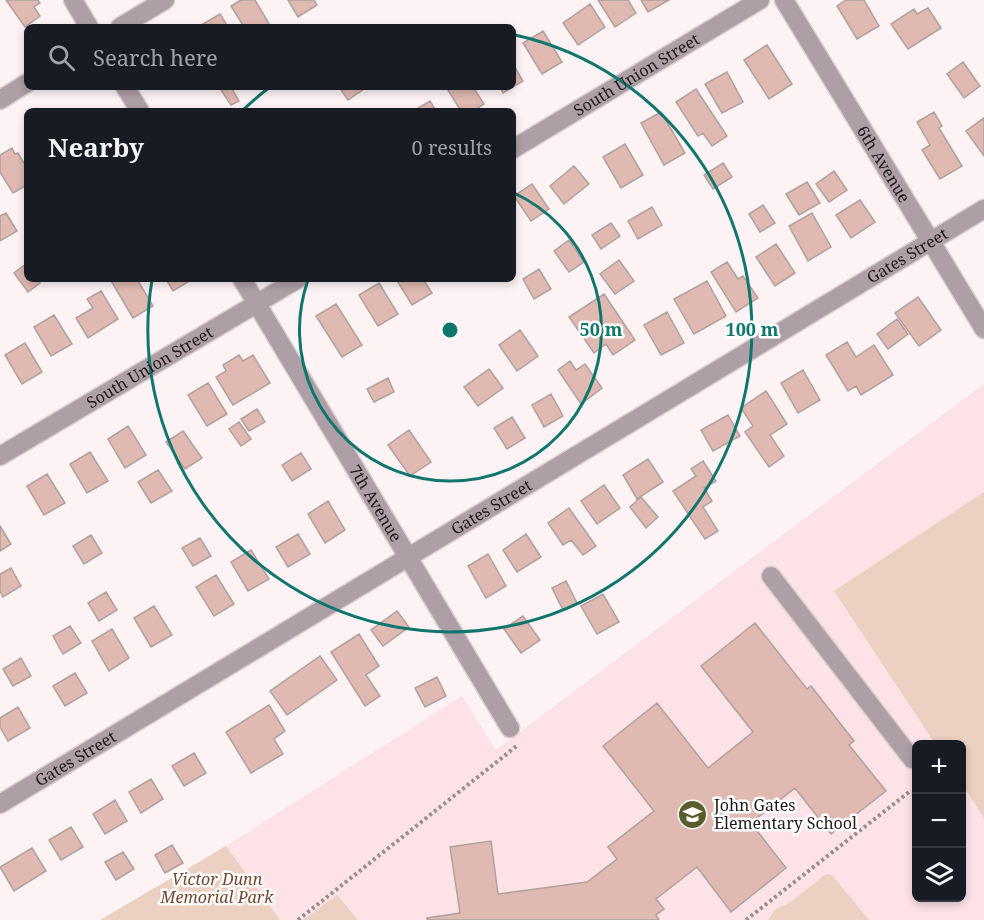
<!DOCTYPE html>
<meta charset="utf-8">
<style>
:root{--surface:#171b24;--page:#242831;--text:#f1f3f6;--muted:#9ea1a6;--line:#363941}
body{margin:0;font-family:"Noto Serif",serif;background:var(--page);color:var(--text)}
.controls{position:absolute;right:18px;bottom:18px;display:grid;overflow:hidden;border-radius:9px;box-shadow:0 3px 9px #0003}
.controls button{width:54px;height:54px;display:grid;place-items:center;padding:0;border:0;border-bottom:2px solid var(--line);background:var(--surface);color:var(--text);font:30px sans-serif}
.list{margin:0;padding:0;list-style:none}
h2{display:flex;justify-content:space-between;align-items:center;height:78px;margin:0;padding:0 24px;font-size:26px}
h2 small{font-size:20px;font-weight:400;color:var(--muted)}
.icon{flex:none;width:33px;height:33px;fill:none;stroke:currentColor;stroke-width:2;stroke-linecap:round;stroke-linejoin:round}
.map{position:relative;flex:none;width:984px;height:920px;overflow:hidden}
.search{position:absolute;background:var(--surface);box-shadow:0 3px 9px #0003;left:24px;top:24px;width:492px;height:66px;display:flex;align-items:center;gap:15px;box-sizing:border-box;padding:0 21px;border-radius:9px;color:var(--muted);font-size:22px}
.panel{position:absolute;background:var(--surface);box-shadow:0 3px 9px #0003;left:24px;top:108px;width:492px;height:174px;border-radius:9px}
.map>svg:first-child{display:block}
.built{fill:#fde3e7;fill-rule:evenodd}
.green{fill:#ecd0c1}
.building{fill:#dfb9b2;stroke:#b0a19e;stroke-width:1.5}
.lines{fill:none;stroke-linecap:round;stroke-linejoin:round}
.minor-casing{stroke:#d9d0d1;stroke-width:21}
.path{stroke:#978f90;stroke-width:4;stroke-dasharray:3 3;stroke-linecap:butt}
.minor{stroke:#ae9ea5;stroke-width:18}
.ring{fill:none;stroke:#0f766e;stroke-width:3}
.labels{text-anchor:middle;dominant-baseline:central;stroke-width:5;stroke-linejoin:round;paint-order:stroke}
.street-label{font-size:16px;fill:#1e1819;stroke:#fff}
.poi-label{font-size:16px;fill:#1e1819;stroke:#fff;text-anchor:start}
.park-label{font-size:16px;font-style:italic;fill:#74462b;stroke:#fff}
.centre{fill:#0f766e;stroke:#fff;stroke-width:3}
.ring-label{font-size:18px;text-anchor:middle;font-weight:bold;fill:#0f766e;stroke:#fff;stroke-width:5;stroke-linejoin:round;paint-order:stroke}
</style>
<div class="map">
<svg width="984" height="920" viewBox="0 0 984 920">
<rect width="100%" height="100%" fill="#fdf3f4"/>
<path class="built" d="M984 384V920H280L226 846 462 696 496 750ZM916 744H962V898H916Z"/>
<path class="green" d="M984 492V818L962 784V744H935L834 591Z
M226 846 280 920H100Z
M826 874 832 875 869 920H768L775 910 792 901Z
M337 895 358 920H303Z"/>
<path class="building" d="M6 0H38L40 3 34 7 40 16 25 27Z
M241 0H255L271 27H244L231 6Z
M288 0H314L317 5 298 17Z
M598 0H628L636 13 615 27Z
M641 0H669L648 12Z
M846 0H864L879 26 857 39 837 6Z
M590 4 605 27 578 45 563 23Z
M928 8 941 28 908 49 891 24 914 9 917 14Z
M220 14 228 27H205L203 24Z
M543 31 562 62 542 74 523 43Z
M767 45 792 84 769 99 744 60Z
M963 62 980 86 964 98 947 74Z
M513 64 523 81 503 93 500 87H513Z
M727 72 743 102 722 113 705 84Z
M227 87H231L239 101 231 105 221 90Z
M339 87H367L348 100Z
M446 87H473L484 104 473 111H461Z
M696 89 727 136 712 146 703 133 698 136 676 102Z
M430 101 436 111H413Z
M661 112 685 153 664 165 641 123Z
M934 112 942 126 939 128 962 166 940 179 922 150 930 145 917 122Z
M984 118V156L966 131Z
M625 144 643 175 621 188 603 157Z
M12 148 15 154 18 153 27 168V185L13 193 0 172V155Z
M723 163 732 177 713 189 704 175Z
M574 166 589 184 564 204 550 186Z
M834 171 847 190 829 202 816 184Z
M807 182 820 203 799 215 786 194Z
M532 184 549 209 531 221 514 196Z
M860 200 875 222 851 238 836 215Z
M763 205 775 223 760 232 749 214Z
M652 207 662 225 638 239 628 221Z
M6 213 17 231 0 241V216Z
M812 213 831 247 808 261 789 226Z
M611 223 620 236 601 249 592 235Z
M569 240 584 262 569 272 554 251Z
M776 244 795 273 775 286 756 257Z
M619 260 634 281 615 294 600 274Z
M727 262 738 279 743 276 758 298 736 312 711 272Z
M26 264 27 279H37L40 283 28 292 14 273Z
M539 269 551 289 534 299 523 279Z
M110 279H137L153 306 133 318Z
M166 279H193L173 291Z
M396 279H423L432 293 412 305Z
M707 281 726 316 694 334 674 299Z
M379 283 398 314 378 326 359 295Z
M101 291 118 319 88 338 76 318 93 308 87 299Z
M604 294 635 340 613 355 606 344 594 353 569 317Z
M918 297 941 330 919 346 895 313Z
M336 304 362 345 342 357 316 316Z
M667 312 684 343 661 355 644 325Z
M54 315 72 344 51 356 34 327Z
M897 319 908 334 888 349 877 334Z
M520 330 538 356 517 371 499 345Z
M847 342 856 357 874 345 893 375 861 395 856 386 848 391 826 355Z
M25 343 42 372 22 384 5 355Z
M239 355 243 361 253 355 270 383 233 405 216 377 226 371 223 365Z
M570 361 576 370 585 364 602 388 581 404 558 370Z
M489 369 503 388 478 406 464 387Z
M803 370 820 400 798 413 781 383Z
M388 378 394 392 374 402 367 389Z
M208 383 227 414 207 426 188 395Z
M766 391 787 424 770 435 784 456 769 467 745 432 753 426 741 408Z
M551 394 563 416 544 427 532 405Z
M257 409 265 422 249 431 241 419Z
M728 415 740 436 713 451 701 430Z
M512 417 525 438 507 449 494 428Z
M239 422 251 439 241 446 229 429Z
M128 426 146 455 125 468 108 439Z
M409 430 431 462 410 476 388 445Z
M183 431 202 458 185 469 166 442Z
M90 452 108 481 87 493 70 464Z
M301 453 311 469 292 481 282 465Z
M648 459 663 482 637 499 623 475Z
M703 461 716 481 704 488 712 501 703 507 718 531 705 539 673 491 696 476 691 469Z
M158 470 172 491 151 503 138 482Z
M47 474 65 503 44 515 27 486Z
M604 485 620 508 597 524 581 501Z
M641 497 658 517 646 528 630 507Z
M328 501 345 530 325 543 308 514Z
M569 508 596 546 583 555 571 540 563 545 548 523Z
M0 526 11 544 0 551Z
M298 534 310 554 288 567 276 547Z
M526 534 541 557 517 572 503 550Z
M91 535 102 553 84 564 73 546Z
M200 538 211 556 193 566 182 548Z
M251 550 269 579 248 591 231 562Z
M488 554 506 586 486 598 468 566Z
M11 568 21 586 3 597 0 591V574Z
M216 575 234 604 214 616 196 587Z
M566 581 577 603 563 610 552 588Z
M106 592 117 610 99 621 88 603Z
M603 594 619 622 597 634 581 606Z
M154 606 172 635 151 647 134 618Z
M397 611 409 627 383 646 371 630Z
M523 616 540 640 521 653 504 629Z
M755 623 807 689 811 686 854 741 849 745 886 791 831 834 795 788 751 823 786 868 731 912 697 867 656 899 664 909 656 915 659 920H427V918L460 913 450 847 491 841 498 894 587 882 617 859 608 847 654 811 603 746 657 703 708 768 753 732 701 666Z
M70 626 81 643 63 654 53 636Z
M112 629 129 658 109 671 92 641Z
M359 634 379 666 366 675 380 696 365 706 331 652Z
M320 656 337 680 287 715 270 691Z
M21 658 31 676 13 686 3 669Z
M75 673 87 693 65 706 53 686Z
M437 677 446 696 425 707 415 688Z
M269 705 285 731 274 739 283 754 251 773 226 732Z
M18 707 30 728 8 741 0 727V718Z
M194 753 206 773 184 786 172 766Z
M151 779 163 799 141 813 129 792Z
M115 800 127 821 105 834 93 814Z
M71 827 83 847 61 860 49 840Z
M172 845 183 863 165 873 155 855Z
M32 848 46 871 14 891 0 867Z
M123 852 134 869 116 880 105 862Z"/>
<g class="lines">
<defs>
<g id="minor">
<path d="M73 0 89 27"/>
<path id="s1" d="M784 0 984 329"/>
<path d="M120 27 165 0"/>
<path d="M125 87 140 111"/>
<path d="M0 100 27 83"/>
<path id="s2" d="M513 149 760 0"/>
<path id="s3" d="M242 279 510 728"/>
<path id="s4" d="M0 456 298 279"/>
<path d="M771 576 912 759"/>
<path id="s5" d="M0 804 984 209"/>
</g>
</defs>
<use href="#minor" class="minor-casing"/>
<path class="path" d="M298 920 518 745
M746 920 909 792"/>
<use href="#minor" class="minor"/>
</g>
<g class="ring">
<path d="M514 193A151 151 0 1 1 308 280"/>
<path d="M242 111A302 302 0 0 1 270 87M515 35A302 302 0 1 1 152 280"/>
</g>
<defs>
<symbol id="school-disc" viewBox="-11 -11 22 22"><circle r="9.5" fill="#595d2b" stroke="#fff"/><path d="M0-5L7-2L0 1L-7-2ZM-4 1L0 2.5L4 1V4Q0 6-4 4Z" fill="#fff"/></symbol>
</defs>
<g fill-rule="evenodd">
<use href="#school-disc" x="676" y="798" width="33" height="33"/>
</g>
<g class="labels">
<g class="street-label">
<text stroke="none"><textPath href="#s2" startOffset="144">South Union Street</textPath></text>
<text stroke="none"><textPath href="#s1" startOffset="192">6th Avenue</textPath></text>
<text stroke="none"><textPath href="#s5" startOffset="1060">Gates Street</textPath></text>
<text stroke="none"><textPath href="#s4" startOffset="174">South Union Street</textPath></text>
<text stroke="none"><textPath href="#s3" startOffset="261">7th Avenue</textPath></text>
<text stroke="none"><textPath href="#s5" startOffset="574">Gates Street</textPath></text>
<text stroke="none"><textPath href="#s5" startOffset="88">Gates Street</textPath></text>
</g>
<g class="poi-label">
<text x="714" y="805">John Gates<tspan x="714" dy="18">Elementary School</tspan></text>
</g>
<g class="park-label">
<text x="217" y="879">Victor Dunn<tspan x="217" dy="18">Memorial Park</tspan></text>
</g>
</g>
<circle cx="450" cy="330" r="9" class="centre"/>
<g class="ring-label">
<text x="601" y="336">50 m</text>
<text x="752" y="336">100 m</text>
</g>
</svg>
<div class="controls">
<button>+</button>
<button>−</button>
<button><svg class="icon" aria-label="layers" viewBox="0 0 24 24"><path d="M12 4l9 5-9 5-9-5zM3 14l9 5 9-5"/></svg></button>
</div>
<div class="search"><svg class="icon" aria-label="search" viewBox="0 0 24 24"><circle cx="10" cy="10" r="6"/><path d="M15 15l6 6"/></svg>Search here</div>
<section class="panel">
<h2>Nearby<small>0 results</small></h2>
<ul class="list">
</ul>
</section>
</div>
